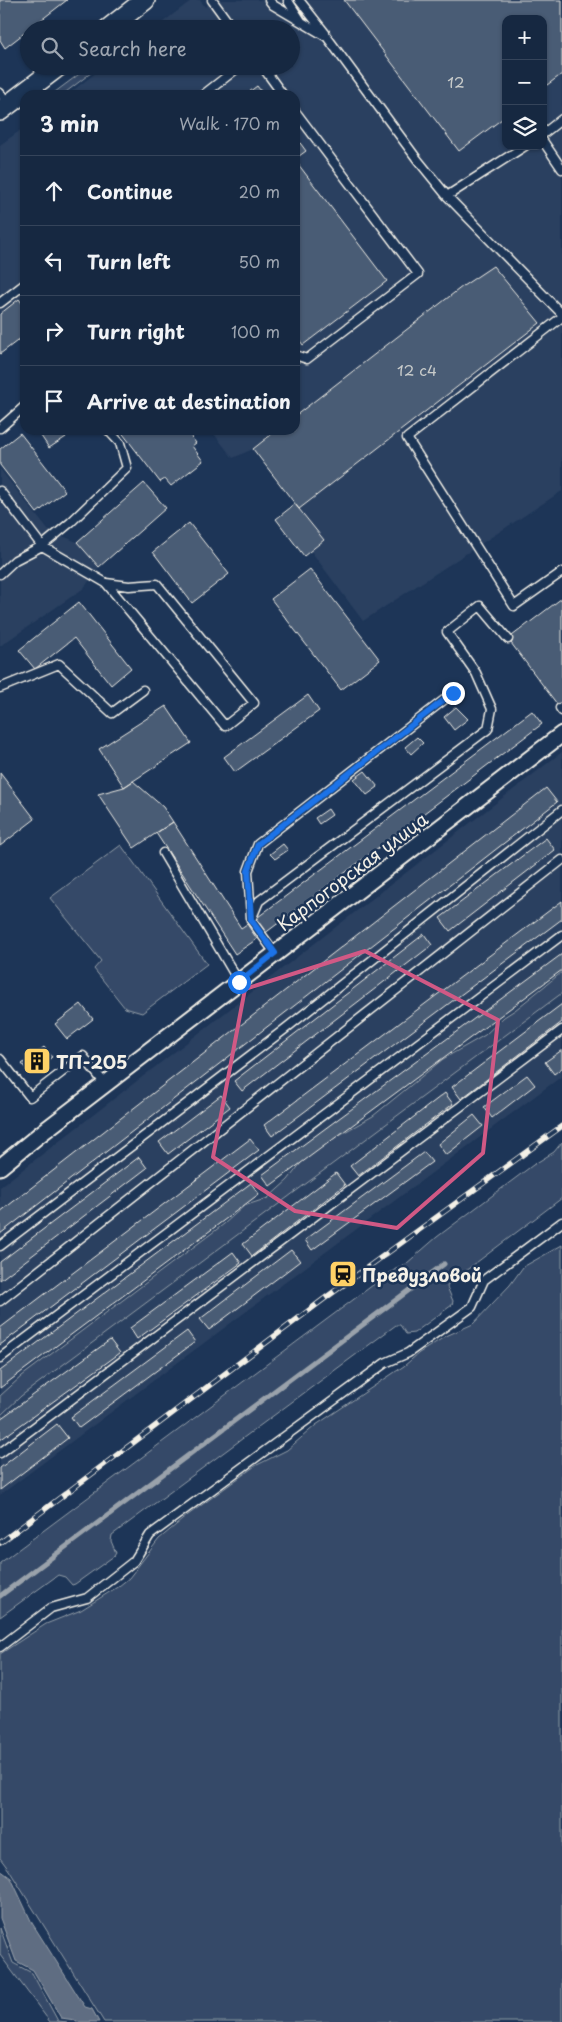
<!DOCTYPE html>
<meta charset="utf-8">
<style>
:root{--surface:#162841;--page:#23344c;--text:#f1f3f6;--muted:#9ea6b1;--line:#35445a}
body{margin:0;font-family:"Playpen Sans",sans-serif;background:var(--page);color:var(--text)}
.controls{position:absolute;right:15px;top:15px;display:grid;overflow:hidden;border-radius:10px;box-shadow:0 1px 4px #0004}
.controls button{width:45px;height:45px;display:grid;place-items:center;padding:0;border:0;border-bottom:1px solid var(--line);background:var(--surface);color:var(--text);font:25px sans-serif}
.stop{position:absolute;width:15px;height:15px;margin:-11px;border:4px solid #1a73e8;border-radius:50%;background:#fff}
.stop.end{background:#1a73e8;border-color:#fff;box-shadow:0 1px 5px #0008}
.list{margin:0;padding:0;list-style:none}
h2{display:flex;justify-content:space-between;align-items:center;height:65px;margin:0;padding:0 20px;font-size:21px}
h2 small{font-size:16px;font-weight:400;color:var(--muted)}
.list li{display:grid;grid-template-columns:32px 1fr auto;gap:15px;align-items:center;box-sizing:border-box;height:70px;padding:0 20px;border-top:1px solid var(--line)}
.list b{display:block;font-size:19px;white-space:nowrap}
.list em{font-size:16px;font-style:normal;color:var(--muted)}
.icon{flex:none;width:28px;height:28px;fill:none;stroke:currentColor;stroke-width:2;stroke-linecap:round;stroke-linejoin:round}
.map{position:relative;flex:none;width:562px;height:2022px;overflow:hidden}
.search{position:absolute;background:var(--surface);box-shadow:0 1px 4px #0004;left:20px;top:20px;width:280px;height:55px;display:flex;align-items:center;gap:12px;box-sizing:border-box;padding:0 18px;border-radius:28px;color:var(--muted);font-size:19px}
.panel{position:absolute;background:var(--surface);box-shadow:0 1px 4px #0004;left:20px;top:90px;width:280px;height:345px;border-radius:15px}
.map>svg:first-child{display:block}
.built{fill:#2a4060;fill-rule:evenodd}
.green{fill:#354a67;stroke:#949ea8}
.water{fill:#5e6d82;stroke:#9aa2ab}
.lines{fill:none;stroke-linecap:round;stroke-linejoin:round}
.stream{stroke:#9aa2ab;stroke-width:5}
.building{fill:#485b74;stroke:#f4f1e8}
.service-casing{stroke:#f4f1e8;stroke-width:11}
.minor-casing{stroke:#f4f1e8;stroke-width:19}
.tertiary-casing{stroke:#f4f1e8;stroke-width:22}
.service{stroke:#1d3557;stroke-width:8}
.minor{stroke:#1d3557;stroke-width:15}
.tertiary{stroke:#1d3557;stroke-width:19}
.rail-casing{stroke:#f4f1e8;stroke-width:5.5}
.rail{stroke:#1d3557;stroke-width:4;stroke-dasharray:11;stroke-linecap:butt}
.route{stroke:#1a73e8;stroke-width:6}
.marked{fill:none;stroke:#d15985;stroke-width:4;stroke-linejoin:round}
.labels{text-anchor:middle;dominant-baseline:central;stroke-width:5;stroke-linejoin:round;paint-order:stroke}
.number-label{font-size:15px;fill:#c9cccb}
.street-label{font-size:18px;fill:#f4f1e8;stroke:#1d3557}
.poi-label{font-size:18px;font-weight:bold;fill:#f4f1e8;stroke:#1d3557;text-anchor:start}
</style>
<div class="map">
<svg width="562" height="2022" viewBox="0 0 562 2022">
<rect width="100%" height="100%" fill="#1d3557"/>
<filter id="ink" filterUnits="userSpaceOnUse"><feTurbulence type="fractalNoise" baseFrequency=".02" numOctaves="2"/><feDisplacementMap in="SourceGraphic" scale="10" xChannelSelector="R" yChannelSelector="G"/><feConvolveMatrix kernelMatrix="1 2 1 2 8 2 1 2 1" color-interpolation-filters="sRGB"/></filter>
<g filter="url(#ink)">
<path class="built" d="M192 0H200L205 7 215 0H562V491L363 621 311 551 324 540 253 449 233 458 211 430H295V95H67L105 66H291V29H154ZM506 19H543V146H506Z
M25 127V335L0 354V145Z
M0 469 48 530 77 542 99 567 84 588 0 646Z
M562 752V1076L0 1495V1187Z"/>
<path class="green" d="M90 66H100L62 95H51Z
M121 845 207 964 142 1013 125 1008 94 969 101 961 50 898Z
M562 972V993L21 1396 0 1416V1396L22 1376 224 1224 244 1206 268 1198 288 1180 304 1159 325 1143 373 1116 443 1059 485 1035 504 1017 515 1010Z
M562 1142V1198L448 1284 447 1287 453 1301 452 1305 414 1333 406 1334 400 1325H396L112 1535 111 1541 116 1553 114 1556 75 1584 72 1585 65 1577 58 1575 0 1617V1563L373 1285 397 1268 406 1264 437 1237 533 1165 554 1152Z
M562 1245V2022H104L9 1870 0 1858V1654L46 1624 81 1610 119 1586 129 1578 159 1539 188 1515 255 1466 287 1450 316 1425 404 1366 419 1353 446 1336 473 1324 510 1285 523 1267Z
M0 1928 13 1963 32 1973 58 2021 67 2022H50L0 1955Z"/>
<path class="water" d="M0 1870 11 1878 32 1923 85 2007 92 2009 99 2022H76L75 2020 61 2018 33 1970 16 1961 0 1918Z"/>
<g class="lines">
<path class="stream" d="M0 1596 444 1264"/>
</g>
<path class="building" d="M0 0H67L5 48 0 40Z
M344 0H562V74L543 88V19H506V116L459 151Z
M257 86 264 95H245Z
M295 136 306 151 295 159Z
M295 160 387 281 303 345 295 334Z
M493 266 540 323 299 509 253 449 277 430H295V416L463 286Z
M19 299 25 307V335L0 354V314Z
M37 430H61L66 437 49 448Z
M120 430H186L196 443 192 446 203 461 171 486 165 479 160 482Z
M20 433 65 491 37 513 0 465V449Z
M144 483 166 508 99 567 77 542Z
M295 504 324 540 304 556 276 519Z
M189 523 229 574 192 603 153 552Z
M310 569 380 660 341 690 271 599Z
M562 598V708H560L508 639Z
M79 602 131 668 111 685 74 638 35 669 19 650Z
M308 695 319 711 235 772 224 757Z
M166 706 191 743 124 787 99 749Z
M456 707 468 719 454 730 444 717Z
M532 711 542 724 264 934 254 920Z
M417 737 423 743 411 754 405 747Z
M365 771 378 787 367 795 354 779Z
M0 773 35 819 0 846Z
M133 781 163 807 173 822 134 848 98 794 124 787Z
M546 788 557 802 0 1234V1212Z
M328 809 332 815 319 824 315 818Z
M173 822 241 928 247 924 257 939 235 954 156 833Z
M546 838 555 850 450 931 440 918Z
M283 844 288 850 275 859 270 854Z
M562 901V919L272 1136 264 1125Z
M424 934 432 945 242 1091 234 1081Z
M562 954V970L270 1186 262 1175Z
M81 1004 93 1019 67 1039 55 1024Z
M562 1004V1022L461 1099 452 1087Z
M44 1047 52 1057 30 1074 22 1064Z
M562 1050V1068L554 1074 545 1062Z
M527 1075 535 1085 492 1118 484 1107Z
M445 1093 453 1104 358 1176 350 1166Z
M221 1095 230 1107 168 1154 159 1142Z
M474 1115 483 1126 446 1155 438 1144Z
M250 1139 259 1150 0 1345V1328Z
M424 1152 432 1162 312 1250 305 1240Z
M139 1157 147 1168 0 1280V1262Z
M336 1173 345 1185 252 1256 243 1244Z
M251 1183 259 1194 0 1388V1371Z
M291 1250 300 1261 209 1330 200 1319Z
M233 1252 241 1263 137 1339 130 1328Z
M187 1331 195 1342 79 1428 71 1417Z
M110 1340 120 1353 0 1440V1419Z
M57 1424 68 1438 0 1490V1468Z"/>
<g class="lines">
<defs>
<path id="service" d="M212 0 233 29
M269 0 273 5 327 37 417 159 447 196 525 146
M299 0 325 33
M288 1 301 21
M262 66 283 95
M0 93 9 104
M203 95 240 66
M295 111 418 274 307 359 295 355
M543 134 562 119
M543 141 562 169
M447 196 562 314
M0 303 25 284
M562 317 407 438 514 606 562 572
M0 428 25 406
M0 491 42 546 106 583 225 726 254 703 157 584 129 586 106 583
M0 574 15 560 42 546 71 522 127 468 120 443 108 430
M0 688 59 664 112 713 143 690
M560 708 562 711
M163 853 239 982
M251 918 248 871 258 844 453 693
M275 953 251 920 259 901 488 729 492 709 476 673 447 632 480 606 508 639
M0 1059 30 1097 83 1056 105 1084
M0 1246 285 1029 562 810
M0 1301 562 860
M0 1358 562 935
M0 1453 562 1030
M0 1647 51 1608 87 1598 134 1561 150 1535 385 1363 408 1353 472 1307 484 1280 562 1222"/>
<path id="minor" d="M0 1167 39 1135 562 734"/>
<path id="tertiary" d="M108 29 145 0
M0 111 59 66"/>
</defs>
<use href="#service" class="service-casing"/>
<use href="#minor" class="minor-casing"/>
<use href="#tertiary" class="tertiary-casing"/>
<use href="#service" class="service"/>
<use href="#minor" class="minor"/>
<use href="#tertiary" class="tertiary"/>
<defs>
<path id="rail" d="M0 1543 324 1299 562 1126"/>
</defs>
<use href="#rail" class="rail-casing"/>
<use href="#rail" class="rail"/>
</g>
</g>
<g class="lines" filter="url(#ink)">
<path class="route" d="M239 982 275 953 251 920 248 871 258 844 453 693"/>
</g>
<path class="marked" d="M365 951 498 1020 483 1153 397 1228 295 1211 213 1157 245 989Z"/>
<defs>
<symbol id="building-square" viewBox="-11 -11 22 22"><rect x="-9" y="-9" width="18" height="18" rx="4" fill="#ffd166" stroke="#1d3557"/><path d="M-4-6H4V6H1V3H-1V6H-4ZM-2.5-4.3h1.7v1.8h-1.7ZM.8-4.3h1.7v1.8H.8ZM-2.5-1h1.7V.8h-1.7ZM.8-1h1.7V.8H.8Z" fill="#111"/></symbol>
<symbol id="station-square" viewBox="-11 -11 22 22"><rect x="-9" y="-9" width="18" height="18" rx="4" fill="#ffd166" stroke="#1d3557"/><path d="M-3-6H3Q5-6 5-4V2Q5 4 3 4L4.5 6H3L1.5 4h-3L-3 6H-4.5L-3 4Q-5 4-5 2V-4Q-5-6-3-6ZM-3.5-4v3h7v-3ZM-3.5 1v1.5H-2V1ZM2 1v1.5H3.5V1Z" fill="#111"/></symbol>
</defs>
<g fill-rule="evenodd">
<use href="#building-square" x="21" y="1045" width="32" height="32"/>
<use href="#station-square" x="327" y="1258" width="32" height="32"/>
</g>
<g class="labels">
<g class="number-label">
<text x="456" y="81">12</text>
<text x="417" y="369">12 с4</text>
</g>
<g class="street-label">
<text transform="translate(352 871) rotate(-37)">Карпогорская улица</text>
</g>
<g class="poi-label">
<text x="56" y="1061">ТП-205</text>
<text x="362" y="1274">Предузловой</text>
</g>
</g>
</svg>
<div class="controls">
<button>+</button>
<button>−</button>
<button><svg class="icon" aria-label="layers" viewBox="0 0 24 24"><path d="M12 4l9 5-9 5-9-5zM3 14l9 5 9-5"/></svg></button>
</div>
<div class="stop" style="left:239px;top:982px"></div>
<div class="stop end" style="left:453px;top:693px"></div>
<div class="search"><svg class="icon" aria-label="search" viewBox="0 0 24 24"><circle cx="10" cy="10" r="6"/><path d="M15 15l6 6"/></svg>Search here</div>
<section class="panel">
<h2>3 min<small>Walk · 170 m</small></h2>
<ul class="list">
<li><svg class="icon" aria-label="ahead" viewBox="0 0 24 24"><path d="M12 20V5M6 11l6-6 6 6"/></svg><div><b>Continue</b></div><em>20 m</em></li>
<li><svg class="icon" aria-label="left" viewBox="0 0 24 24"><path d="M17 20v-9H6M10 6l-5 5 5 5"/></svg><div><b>Turn left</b></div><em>50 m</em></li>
<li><svg class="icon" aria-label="right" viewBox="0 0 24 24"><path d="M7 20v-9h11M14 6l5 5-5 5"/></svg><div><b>Turn right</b></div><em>100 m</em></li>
<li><svg class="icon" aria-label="arrive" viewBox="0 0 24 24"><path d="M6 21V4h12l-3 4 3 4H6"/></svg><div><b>Arrive at destination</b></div></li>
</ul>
</section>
</div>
